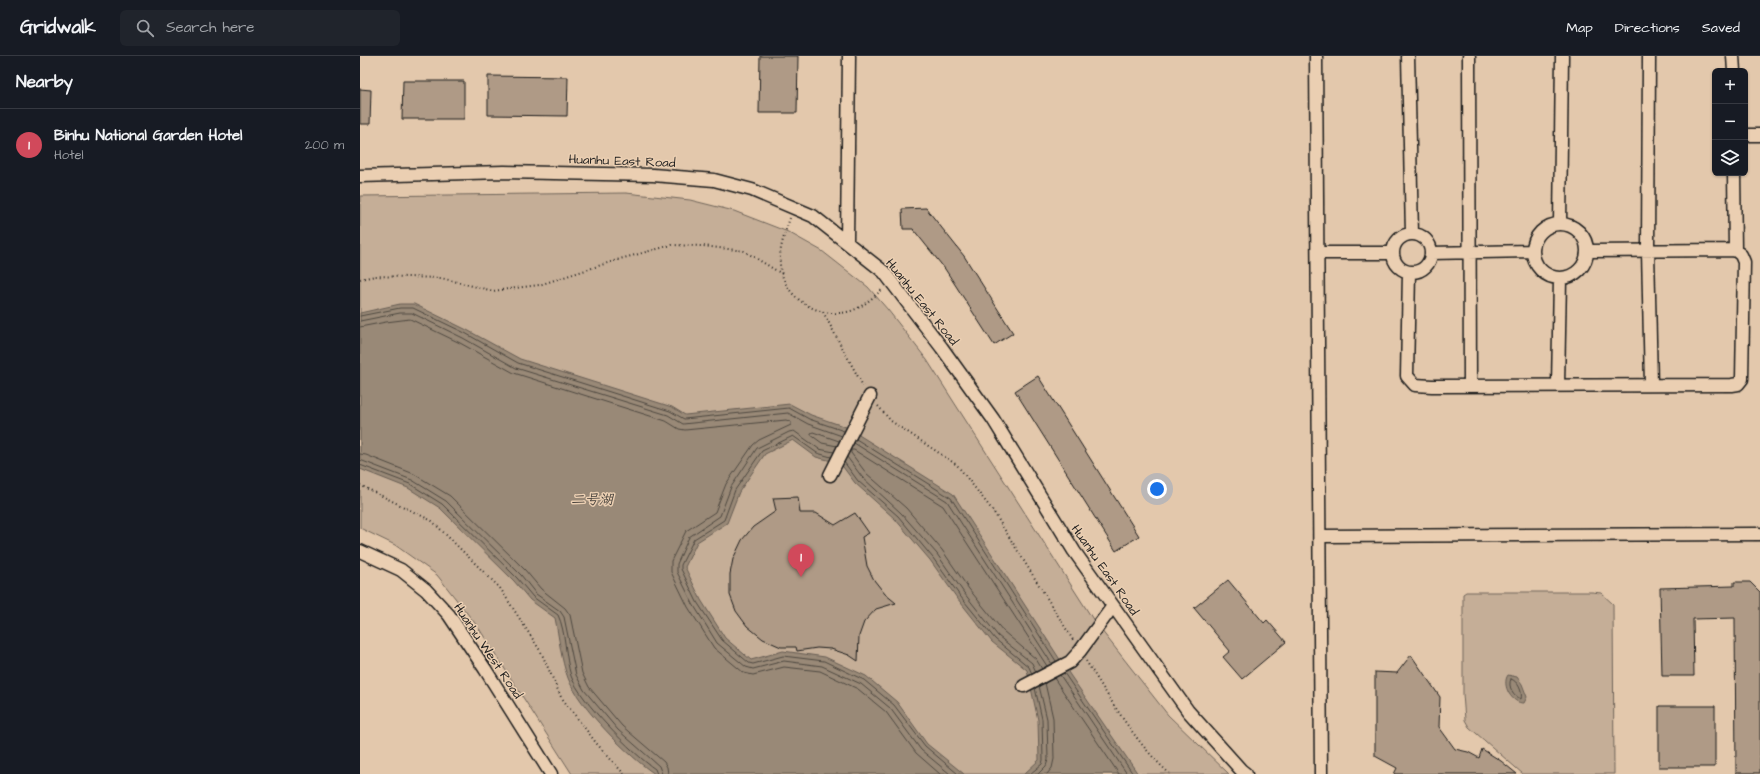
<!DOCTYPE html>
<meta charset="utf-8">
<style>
:root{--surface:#171b24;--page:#20242c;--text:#f1f3f6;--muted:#9ea1a6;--line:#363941;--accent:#d1495b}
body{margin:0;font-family:"Architects Daughter","LXGW WenKai TC",sans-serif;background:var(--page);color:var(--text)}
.controls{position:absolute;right:12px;top:12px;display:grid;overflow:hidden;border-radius:6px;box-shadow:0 1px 3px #0004}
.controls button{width:36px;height:36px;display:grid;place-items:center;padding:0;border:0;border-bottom:1px solid var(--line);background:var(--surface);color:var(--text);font:20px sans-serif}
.you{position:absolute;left:797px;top:433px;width:14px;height:14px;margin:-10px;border:3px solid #fff;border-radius:50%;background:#1a73e8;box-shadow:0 0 0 6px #1a73e833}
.badge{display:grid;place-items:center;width:26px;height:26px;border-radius:50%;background:var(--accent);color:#fff;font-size:13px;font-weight:700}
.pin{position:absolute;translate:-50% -33px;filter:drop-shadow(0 1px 2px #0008)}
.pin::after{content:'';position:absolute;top:21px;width:14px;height:12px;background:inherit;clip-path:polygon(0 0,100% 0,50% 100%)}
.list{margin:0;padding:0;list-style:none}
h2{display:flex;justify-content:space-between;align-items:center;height:52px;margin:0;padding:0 16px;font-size:17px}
h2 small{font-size:13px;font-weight:400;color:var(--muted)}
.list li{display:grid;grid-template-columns:26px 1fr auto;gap:12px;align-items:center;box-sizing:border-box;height:72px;padding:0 16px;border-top:1px solid var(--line)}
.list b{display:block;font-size:15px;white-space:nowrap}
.list p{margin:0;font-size:13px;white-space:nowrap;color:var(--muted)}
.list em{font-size:13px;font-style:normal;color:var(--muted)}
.icon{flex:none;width:22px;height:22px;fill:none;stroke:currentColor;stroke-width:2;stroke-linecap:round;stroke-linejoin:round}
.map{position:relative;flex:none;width:1400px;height:718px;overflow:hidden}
header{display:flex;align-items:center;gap:24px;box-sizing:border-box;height:56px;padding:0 20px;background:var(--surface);border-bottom:1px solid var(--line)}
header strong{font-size:19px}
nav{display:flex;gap:22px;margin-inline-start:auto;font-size:14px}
.search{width:280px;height:36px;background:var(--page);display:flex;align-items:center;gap:10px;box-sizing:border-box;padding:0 14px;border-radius:6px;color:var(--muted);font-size:15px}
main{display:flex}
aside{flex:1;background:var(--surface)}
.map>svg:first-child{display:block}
.green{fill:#c5ae97;stroke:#70655a}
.water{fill:#998977;stroke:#675d53}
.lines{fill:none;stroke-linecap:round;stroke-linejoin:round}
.shore{stroke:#4e4840;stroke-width:1}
.building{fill:#af9a86;stroke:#1c1c1c}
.minor-casing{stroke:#1c1c1c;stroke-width:15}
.path{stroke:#1c1c1c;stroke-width:2;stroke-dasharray:1 3;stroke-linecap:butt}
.minor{stroke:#ebcfb2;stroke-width:12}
.labels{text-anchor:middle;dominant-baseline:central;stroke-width:3;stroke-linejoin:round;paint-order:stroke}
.street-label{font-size:13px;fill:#1c1c1c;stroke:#ebcfb2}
.water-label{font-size:14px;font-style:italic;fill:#48423c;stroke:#ebcfb2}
</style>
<header>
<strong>Gridwalk</strong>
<div class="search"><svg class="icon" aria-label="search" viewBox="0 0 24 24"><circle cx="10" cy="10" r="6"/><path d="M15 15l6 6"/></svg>Search here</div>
<nav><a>Map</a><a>Directions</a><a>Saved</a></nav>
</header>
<main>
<aside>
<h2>Nearby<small></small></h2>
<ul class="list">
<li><span class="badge">1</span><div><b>Binhu National Garden Hotel</b><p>Hotel</p></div><em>200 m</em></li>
</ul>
</aside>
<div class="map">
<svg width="1400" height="718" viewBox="0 0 1400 718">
<rect width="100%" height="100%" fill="#e3c8ac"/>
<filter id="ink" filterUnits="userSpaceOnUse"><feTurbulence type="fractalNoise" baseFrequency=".025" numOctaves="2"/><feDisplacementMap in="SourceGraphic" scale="8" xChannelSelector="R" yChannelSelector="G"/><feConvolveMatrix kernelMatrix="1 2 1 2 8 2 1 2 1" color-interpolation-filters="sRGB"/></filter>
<g filter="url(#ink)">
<path class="green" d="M266 137 330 144 374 155 428 176 462 195 508 231 528 254 567 304 734 565 808 659 869 718H212L118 571 77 519 35 489 0 472V140Z
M1106 536H1232L1241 537 1253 548 1254 718H1163L1109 671 1105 664 1103 638V538Z"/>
<path class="water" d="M40 248H54L107 274 160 303 312 351 325 359 430 348 451 359 486 371 593 438 710 619 778 718H664L679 704 678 664 667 614 632 586 597 542 570 504 535 463 495 427 480 407 456 401 433 384 405 398 379 436 367 467 337 486 325 511 341 544 365 582 391 604 423 595 465 601 506 620 537 646 567 688 604 718H295C270 702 218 650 208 622 201 604 199 581 195 562L170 544 154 525 80 452 48 432 0 413V257Z
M1148 619 1157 621 1162 628 1167 641 1164 647C1152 648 1141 629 1148 619Z"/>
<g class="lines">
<path class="shore" d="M0 260 40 252H53L105 277 158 307 310 355 324 363 429 352 449 363 484 375
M0 265 40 257H52L103 282 156 312 308 359 323 368 428 357 448 368 482 380
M0 271 26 266 50 263 100 287 154 317 306 365 319 373 325 374 426 364 431 366V369L399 384 393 389 366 428 355 456 326 475 311 505V516L328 551 354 592 384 617 393 619 424 611 460 615 498 633 526 656 556 697 580 718
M496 383 591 442 696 605
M494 387 587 445 692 608
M477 390 462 387 451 379V377L453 376 479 385
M474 396 459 393 434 375 429 376 397 392 371 431 360 460 329 481 317 508V516L333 548 357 587 386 611 393 613 424 605 462 610 501 628 530 652 561 694 590 718
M0 398 6 399 54 418 90 440 165 514 181 533 205 552 210 559 222 617 229 631 262 670 304 706 307 711 308 718
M471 401 457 397 433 380 402 395 375 434 364 464 334 483 321 509V513L337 546 362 584 389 607 393 608 423 600 464 605 504 624 534 649 565 690 598 718
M487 401 502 421 541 457 577 498 604 537 638 580 672 607 676 616
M0 404 52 424 86 445 161 519 176 538 200 555 204 561 216 619 224 634 258 674 299 710 302 718
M484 406 498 425 538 460 573 502 600 540 635 583 669 611 672 618
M0 409 50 428 82 448 157 522 173 541 198 559C206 576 205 601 211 620 220 645 273 698 295 713L297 718
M682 613 676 603 643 575 609 533 582 494 546 452 506 417 491 397V394H494L583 450 687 610
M704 617 773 718
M700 619 767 718
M694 622 759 718
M1151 623C1158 625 1163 636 1161 643 1154 640 1147 631 1151 623Z
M685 627 693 662 694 703 692 712 687 718
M670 718 682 708 683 704 682 663 675 632
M678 718 686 710 688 704 687 663 679 630"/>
</g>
<path class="building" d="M400 0H438L437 57H399Z
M128 20 208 21 207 60 128 59Z
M43 25H104V63H42Z
M0 33 11 34 10 68H0Z
M566 152 604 200 653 277 634 289 585 213 553 173H543L542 153Z
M678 320 779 480 756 495 655 335Z
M438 441 440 457H456L475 469 495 457 509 477 502 481 507 510 514 524 525 538 536 547 516 553 504 566 499 580 498 605 489 599 471 593 457 592 437 595 436 591H421L403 583 387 570 376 555 370 539V518L373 503 382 484 393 471 416 455 413 442Z
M868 524 904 567 907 564 926 586 882 623 863 601 870 595 834 552Z
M1374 526H1390L1400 536V717H1376L1375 562 1333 563 1334 620H1302L1300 532 1374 530Z
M1051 599 1080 641 1079 671 1095 693 1108 696 1119 702 1122 693 1141 705 1157 718H1034L1037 712 1015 700V616L1037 617Z
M1299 650H1355V711H1299Z"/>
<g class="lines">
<defs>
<path id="minor" d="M956 0 961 718
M1048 0 1052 178
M1109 0 1110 330
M1289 0 1288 195 1291 329
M1373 0 1374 15
M1385 79H1400
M0 120 144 116 293 119 354 124 392 134 453 160 524 216 582 292 633 363 714 495 828 655 881 714 886 718
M1173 195a27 27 0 1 1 54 0a27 27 0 1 1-54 0Z
M1200 168 1202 0
M1033 197a19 19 0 1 1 38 0a19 19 0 1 1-38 0Z
M487 186 489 0
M1227 195 1375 194 1374 117
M958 197H1033
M1071 197 1173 195
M1049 216 1047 320 1055 329 1072 330 1372 329 1378 328 1382 323 1384 206 1381 199 1375 194
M1198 329 1200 223
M470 419 510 340
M960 480 1400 478
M0 495 41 514 66 534 89 559 125 613 191 718
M664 630 710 606 720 595 753 550"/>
</defs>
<use href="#minor" class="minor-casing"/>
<path class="path" d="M430 162C426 174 421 187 420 200 417 237 454 263 487 256 501 253 512 242 523 233
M0 223 15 220 81 222 133 235 179 229 260 203 312 189 343 190 384 195 422 218
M463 256 503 330
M518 350 531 365 597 409 633 455 713 584
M0 429 72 465 140 532 181 596 201 641 237 688 264 718
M726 605C751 644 775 687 810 718"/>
<use href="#minor" class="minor"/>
</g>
</g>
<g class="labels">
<g class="street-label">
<text transform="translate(262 105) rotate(2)">Huanhu East Road</text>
<text transform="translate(562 246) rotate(51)">Huanhu East Road</text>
<text transform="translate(745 514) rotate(55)">Huanhu East Road</text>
<text transform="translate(128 595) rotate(56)">Huanhu West Road</text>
</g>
<g class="water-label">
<text x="232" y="444">二号湖</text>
</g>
</g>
</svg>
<div class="controls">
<button>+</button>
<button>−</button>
<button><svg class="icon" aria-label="layers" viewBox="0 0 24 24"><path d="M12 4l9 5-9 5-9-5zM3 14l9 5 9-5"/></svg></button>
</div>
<div class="you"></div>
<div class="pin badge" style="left:441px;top:521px">1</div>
</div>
</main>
